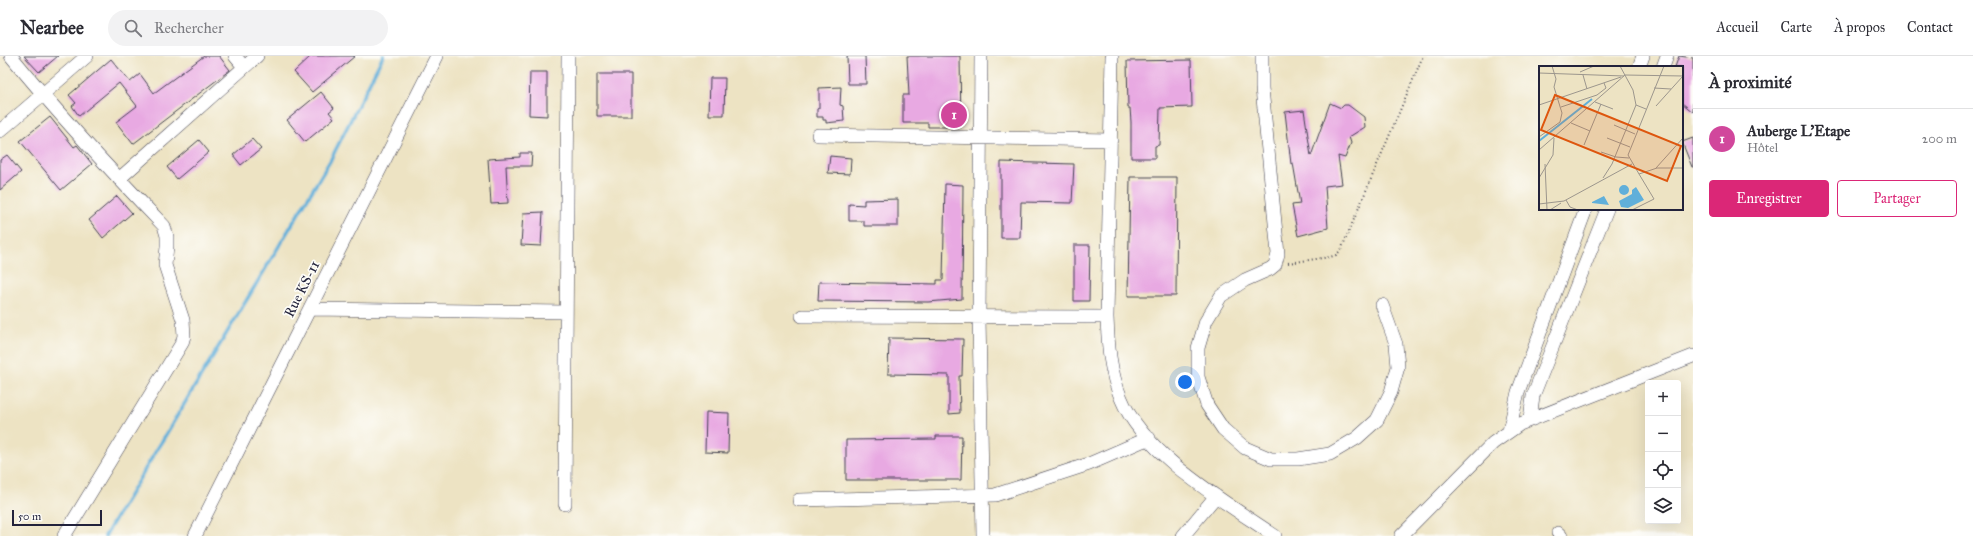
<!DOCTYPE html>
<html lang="fr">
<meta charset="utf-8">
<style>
:root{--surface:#fff;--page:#f2f2f3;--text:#2b2b33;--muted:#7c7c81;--line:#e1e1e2;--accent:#db2777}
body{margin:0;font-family:"IM FELL Great Primer",serif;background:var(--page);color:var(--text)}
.controls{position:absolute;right:12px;bottom:12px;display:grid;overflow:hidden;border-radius:4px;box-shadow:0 4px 16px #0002}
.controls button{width:36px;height:36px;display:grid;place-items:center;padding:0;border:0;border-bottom:1px solid var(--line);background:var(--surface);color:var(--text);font:20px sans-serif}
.scale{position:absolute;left:12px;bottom:10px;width:90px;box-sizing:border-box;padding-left:4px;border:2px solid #22223b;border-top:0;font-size:11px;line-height:14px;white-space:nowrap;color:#22223b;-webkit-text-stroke:3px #fdfcf7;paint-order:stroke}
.you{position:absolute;left:1185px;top:326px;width:14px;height:14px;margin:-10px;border:3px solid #fff;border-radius:50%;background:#1a73e8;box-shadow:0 0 0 6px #1a73e833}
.badge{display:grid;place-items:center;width:26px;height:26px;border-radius:50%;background:var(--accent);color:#fff;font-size:13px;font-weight:700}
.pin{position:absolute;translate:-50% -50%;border:2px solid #fff;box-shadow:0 1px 4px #0006}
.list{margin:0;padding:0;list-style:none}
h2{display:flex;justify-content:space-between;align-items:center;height:52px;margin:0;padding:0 16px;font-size:17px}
h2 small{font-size:13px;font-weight:400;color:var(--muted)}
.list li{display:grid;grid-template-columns:26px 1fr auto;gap:12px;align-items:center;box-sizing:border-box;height:60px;padding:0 16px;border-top:1px solid var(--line)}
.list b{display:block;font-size:15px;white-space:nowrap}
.list p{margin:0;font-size:13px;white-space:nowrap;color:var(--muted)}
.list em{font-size:13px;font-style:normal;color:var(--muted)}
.actions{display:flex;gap:8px;padding:12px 16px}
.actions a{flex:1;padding:9px 0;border:1px solid var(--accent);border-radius:4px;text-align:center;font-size:14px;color:var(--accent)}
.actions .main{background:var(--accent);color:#fff}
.icon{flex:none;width:22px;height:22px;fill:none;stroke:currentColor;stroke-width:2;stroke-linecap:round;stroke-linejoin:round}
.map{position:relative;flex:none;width:1693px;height:480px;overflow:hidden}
header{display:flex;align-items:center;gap:24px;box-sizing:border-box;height:56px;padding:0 20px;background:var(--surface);border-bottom:1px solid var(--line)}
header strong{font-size:19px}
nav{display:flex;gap:22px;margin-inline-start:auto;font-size:14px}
.search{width:280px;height:36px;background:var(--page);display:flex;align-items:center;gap:10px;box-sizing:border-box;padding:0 14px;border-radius:22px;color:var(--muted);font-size:15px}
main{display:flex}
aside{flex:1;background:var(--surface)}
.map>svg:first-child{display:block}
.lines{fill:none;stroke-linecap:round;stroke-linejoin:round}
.stream{stroke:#60afda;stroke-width:3.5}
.building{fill:#e8a9e2}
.minor-casing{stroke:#403f4f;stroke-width:14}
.path{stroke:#403f4f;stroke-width:2;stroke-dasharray:1 3;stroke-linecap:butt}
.minor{stroke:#fff;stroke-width:13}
.labels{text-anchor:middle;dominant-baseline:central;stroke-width:3.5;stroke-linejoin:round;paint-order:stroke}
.street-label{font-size:14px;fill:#22223b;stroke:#fdfcf7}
.inset-river{fill:none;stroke:#60afda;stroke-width:2}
.inset-road{fill:none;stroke:#9c968d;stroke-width:1}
.view{fill:#de560e;fill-opacity:0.15;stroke:#de560e;stroke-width:2}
.inset-edge{fill:none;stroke:#22223b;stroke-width:2}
</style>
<header>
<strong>Nearbee</strong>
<div class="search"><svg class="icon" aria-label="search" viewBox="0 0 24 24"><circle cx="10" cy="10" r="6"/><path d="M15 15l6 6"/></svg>Rechercher</div>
<nav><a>Accueil</a><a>Carte</a><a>À propos</a><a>Contact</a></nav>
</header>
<main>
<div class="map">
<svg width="1693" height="480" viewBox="0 0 1693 480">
<rect width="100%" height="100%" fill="#fdfcf7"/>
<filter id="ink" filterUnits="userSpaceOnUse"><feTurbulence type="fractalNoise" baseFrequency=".025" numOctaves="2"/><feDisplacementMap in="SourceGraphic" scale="8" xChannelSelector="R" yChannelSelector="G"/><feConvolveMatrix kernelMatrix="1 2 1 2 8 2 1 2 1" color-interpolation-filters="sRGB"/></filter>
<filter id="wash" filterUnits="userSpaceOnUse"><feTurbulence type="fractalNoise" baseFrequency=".012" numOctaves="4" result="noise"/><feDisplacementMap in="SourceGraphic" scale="16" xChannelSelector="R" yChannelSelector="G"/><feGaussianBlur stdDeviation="0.9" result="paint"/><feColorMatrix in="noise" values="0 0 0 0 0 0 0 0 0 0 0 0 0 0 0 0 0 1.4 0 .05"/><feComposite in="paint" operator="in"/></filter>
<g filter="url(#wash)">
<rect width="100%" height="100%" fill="#ede3c3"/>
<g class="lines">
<path class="stream" d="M105 480 330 105 383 0"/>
</g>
<g id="blocks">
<path class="building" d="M24 0H58L39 16Z
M204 0H219L230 14 133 88 116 66 137 50 119 27 79 60 72 50 76 47 69 39 111 3 130 26 140 18 154 37Z
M311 0H355L312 36 294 16Z
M847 0H865L866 28H848Z
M907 0H960L961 71H928V67H903V39H909Z
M1679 0 1693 2V56L1682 47V11H1675Z
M1191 4 1192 51 1160 52 1159 89 1155 90V102H1131V66L1130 52H1128L1127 5Z
M530 16H547V60L529 59Z
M597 18H631V60H597Z
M710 22H725L724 59H709Z
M841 31 840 49 843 50 844 65 826 67V64H823V61H817V53L819 52V32Z
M321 36 334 52 329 56 334 62 305 86 287 64Z
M1330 47 1341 52 1344 49H1348L1364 61 1365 71 1349 81 1351 87 1345 102 1338 100 1342 128 1325 130 1328 172 1298 180 1292 149 1300 148 1293 107 1291 108 1285 56 1304 54 1311 100Z
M50 61 74 91 77 89 92 108 61 134 20 85Z
M1693 82V111H1692L1682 86Z
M252 83 261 93 241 109 233 99Z
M199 84 209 96 177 123 167 111Z
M520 97H532L531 110H506L508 147 491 148 488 103 520 101Z
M7 99 21 116 0 134V104Z
M830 100 851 102 850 118 828 117Z
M1001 106 1074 108 1072 147 1021 146 1020 182H1001Z
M1130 121H1177L1176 240H1128Z
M945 128 963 129 962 243 928 246 818 245 819 226 937 228V224H943Z
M117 140 132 157 103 182 89 164Z
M898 143V170H864V165H849V148L864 149V144Z
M543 156 541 190 521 189 523 157Z
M1074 189H1090L1089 245H1074Z
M889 282 963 283 962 320H959L960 357 949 358V319L888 318Z
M706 356 729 357 728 397 705 396Z
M936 380H962L961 424H846V384L936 383Z"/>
</g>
</g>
<g filter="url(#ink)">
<use href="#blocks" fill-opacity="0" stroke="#403f4f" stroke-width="1"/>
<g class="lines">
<defs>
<path id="minor" d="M11 0C59 59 111 115 164 170L167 180V191L165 209 183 264 184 280 182 287 64 480
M235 0 244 11
M981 0 979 262 983 480
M1112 0 1107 261C1108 289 1110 316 1121 342 1144 399 1225 446 1275 480
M1262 0V32L1278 198 1275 209 1270 213 1245 224 1221 240 1206 265 1198 292V321L1207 349 1223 373 1245 392 1271 403H1298L1330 398 1357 382 1377 364 1391 336 1398 311 1396 288 1382 249
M1639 11 1643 0
M1663 11 1667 0
M0 75 87 0
M818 79 1111 84
M119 123 257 0
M310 253 566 256
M802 260 1107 261
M1530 363 1533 340 1607 153
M1509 375 1518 336 1586 153
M799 444 995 439 1089 408 1149 382
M565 448 568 0
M1558 477 1561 480
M195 480 437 0
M1183 480 1216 440
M1401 480 1493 387 1520 368 1693 300"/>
</defs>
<use href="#minor" class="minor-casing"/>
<path class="path" d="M1288 207 1330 201 1336 199 1341 194 1423 0"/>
<use href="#minor" class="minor"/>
</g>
</g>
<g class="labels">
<g class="street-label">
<text transform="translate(302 233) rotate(-63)">Rue KS-11</text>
</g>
</g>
<g transform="translate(1539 10)">
<rect width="144" height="144" fill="#ede3c3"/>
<path d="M80 124a5 5 0 1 1 10 0a5 5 0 1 1-10 0ZM97 121 105 134 89 142 82 141 80 135 93 128V124ZM65 130 70 139 53 137V136Z" fill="#60afda"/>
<path class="inset-river" d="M0 75 53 33"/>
<path class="inset-road" d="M81 0 94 24 97 39 107 43M125 0 89 89 100 108 118 102H144M41 6 55 0M0 7 85 10M44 9 48 23M86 9 144 10M115 22 132 23M56 36 74 43M0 39 82 11M117 40 144 10M22 41 58 29 67 22 65 17M32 57 51 65M75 59 96 68M0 71 21 56 23 47 15 21 17 13 13 0M68 72 91 81M45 79 62 38M0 84 86 9M62 86 77 91 90 92M6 98 8 144M117 102 144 72M0 112 14 89 15 72M64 112 73 98 97 39M27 134 31 141 39 144M0 138 25 135 93 98M11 144 22 137M93 144 115 133 100 108"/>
<path class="view" d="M16 29 142 80 128 115 2 64Z"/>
<rect width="144" height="144" class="inset-edge"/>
</g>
</svg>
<div class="controls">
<button>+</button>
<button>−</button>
<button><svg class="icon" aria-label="locate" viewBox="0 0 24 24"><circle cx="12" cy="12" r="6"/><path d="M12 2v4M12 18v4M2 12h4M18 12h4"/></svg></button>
<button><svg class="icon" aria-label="layers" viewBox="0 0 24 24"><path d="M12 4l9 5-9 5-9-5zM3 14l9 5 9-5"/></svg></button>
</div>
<div class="scale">50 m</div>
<div class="you"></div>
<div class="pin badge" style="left:954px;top:59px;background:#d1479c">1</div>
</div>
<aside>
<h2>À proximité<small></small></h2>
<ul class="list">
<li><span class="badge" style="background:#d1479c">1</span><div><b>Auberge L'Etape</b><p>Hôtel</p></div><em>200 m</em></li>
</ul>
<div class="actions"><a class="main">Enregistrer</a><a>Partager</a></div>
</aside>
</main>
